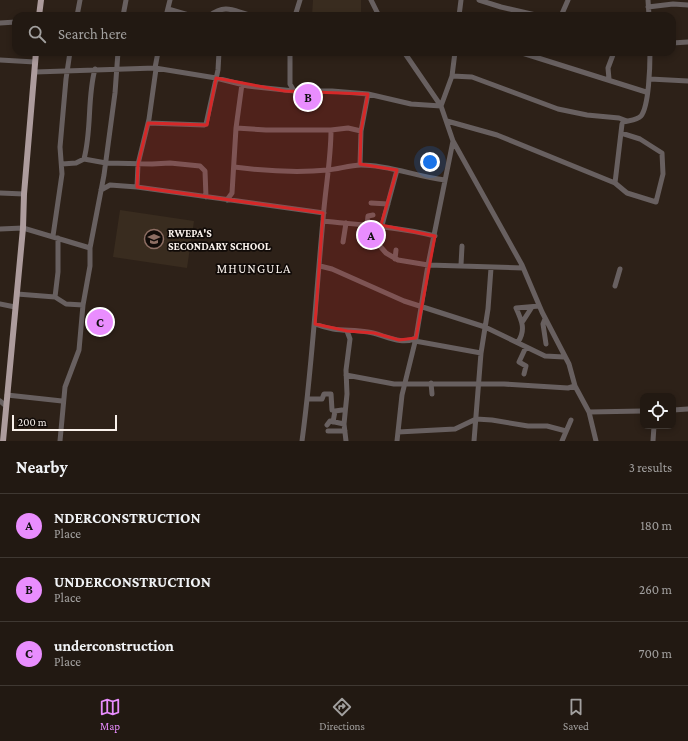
<!DOCTYPE html>
<style>
:root{--surface:#221912;--page:#2a221b;--text:#f1f3f6;--muted:#a2a09f;--line:#3f3832;--accent:#e98dfe}
body{margin:0;font-family:"Crimson Pro",serif;background:var(--page);color:var(--text)}
.controls{position:absolute;right:12px;bottom:12px;display:grid;overflow:hidden;border-radius:8px;box-shadow:0 2px 6px #0003}
.controls button{width:36px;height:36px;display:grid;place-items:center;padding:0;border:0;border-bottom:1px solid var(--line);background:var(--surface);color:var(--text);font:20px sans-serif}
.scale{position:absolute;left:12px;bottom:10px;width:105px;box-sizing:border-box;padding-left:4px;border:2px solid #f9f1eb;border-top:0;font-size:11px;line-height:14px;white-space:nowrap;color:#f9f1eb;-webkit-text-stroke:3px #110b08;paint-order:stroke}
.you{position:absolute;left:430px;top:162px;width:14px;height:14px;margin:-10px;border:3px solid #fff;border-radius:50%;background:#1a73e8;box-shadow:0 0 0 6px #1a73e833}
.badge{display:grid;place-items:center;width:26px;height:26px;border-radius:50%;background:var(--accent);color:#111;font-size:13px;font-weight:700}
.pin{position:absolute;translate:-50% -50%;border:2px solid #fff;box-shadow:0 1px 4px #0006}
.list{margin:0;padding:0;list-style:none}
h2{display:flex;justify-content:space-between;align-items:center;height:52px;margin:0;padding:0 16px;font-size:17px}
h2 small{font-size:13px;font-weight:400;color:var(--muted)}
.list li{display:grid;grid-template-columns:26px 1fr auto;gap:12px;align-items:center;box-sizing:border-box;height:64px;padding:0 16px;border-top:1px solid var(--line)}
.list b{display:block;font-size:15px;white-space:nowrap}
.list p{margin:0;font-size:13px;white-space:nowrap;color:var(--muted)}
.list em{font-size:13px;font-style:normal;color:var(--muted)}
.icon{flex:none;width:22px;height:22px;fill:none;stroke:currentColor;stroke-width:2;stroke-linecap:round;stroke-linejoin:round}
.map{position:relative;flex:none;width:688px;height:441px;overflow:hidden}
.search{position:absolute;background:var(--surface);box-shadow:0 2px 6px #0003;left:12px;right:12px;top:12px;height:44px;display:flex;align-items:center;gap:10px;box-sizing:border-box;padding:0 14px;border-radius:12px;color:var(--muted);font-size:15px}
.sheet{height:244px;background:var(--surface)}
nav{display:flex;justify-content:space-around;align-items:center;box-sizing:border-box;height:56px;border-top:1px solid var(--line);background:var(--surface);font-size:11px;color:var(--muted)}
nav a{display:grid;justify-items:center;gap:2px}
nav .on{color:var(--accent)}
.map>svg:first-child{display:block}
.education{fill:#392c1f}
.lines{fill:none;stroke-linecap:round;stroke-linejoin:round}
.minor{stroke:#686060;stroke-width:5}
.major{stroke:#ad9c9d;stroke-width:6}
.marked{fill:#d62828;fill-opacity:0.2;stroke:#d62828;stroke-width:3;stroke-linejoin:round}
.labels{text-anchor:middle;dominant-baseline:central;stroke-width:3.5;stroke-linejoin:round;paint-order:stroke}
.poi-label{font-size:11px;font-weight:bold;fill:#f9f1eb;stroke:#110b08;text-anchor:start}
.quarter-label{font-size:13px;letter-spacing:1px;fill:#f9f1eb;stroke:#110b08}
</style>
<div class="map">
<svg width="688" height="441" viewBox="0 0 688 441">
<rect width="100%" height="100%" fill="#2d2118"/>
<path class="education" d="M313 0H361V16H312Z
M120 210 194 221 187 268 113 257Z"/>
<g class="lines">
<path class="minor" d="M371 0 379 16
M479 0 501 7 540 16
M648 0 649 16
M648 7 673 4 688 5
M168 9 192 16
M77 16 80 0
M123 16 126 0
M166 16 170 0
M209 16C228 2 235 13 255 16
M295 16 300 0
M459 16 461 0
M561 16 568 0
M0 23 16 22
M672 43 688 42
M290 52V84L294 91
M404 52 441 106 453 141 522 265 542 312 569 364 575 386 589 412 596 441
M519 52 646 92
M640 52H650
M0 60 35 62
M155 68 158 52
M35 72 155 68 216 78 248 86 294 91H332L368 94 411 104 441 106 452 76 455 52
M452 76 472 77 558 109 587 115 619 118 627 121
M609 79 608 68 614 52
M650 79 688 81
M447 121 497 135 615 183 627 193 656 202 663 174 662 153 640 139 621 133
M148 123 204 125 206 124 218 70 219 52
M236 128 266 130H331L348 128 361 131
M84 159 106 163 152 164 170 163 200 166 205 171 206 197
M62 164 76 163 84 159C92 129 87 98 95 69
M360 165 361 131 368 94
M234 167C265 171 296 173 328 170 339 169 350 165 361 165 390 165 417 177 445 180
M397 170 378 240 379 245 386 253 398 260 428 265 523 268
M615 183 622 124 623 122C629 120 636 121 641 116 649 106 650 66 650 52
M137 187 138 164 149 119 156 69
M101 190 110 185 137 187 324 213
M0 193 24 194
M227 200 232 193 236 128 242 84
M371 203 388 204
M323 221C361 225 398 227 435 236
M367 225 368 216 373 215
M0 229 23 228 90 248
M53 236 62 174 60 147 66 79 70 52
M343 242 346 223
M395 259 396 250
M461 265 462 246
M320 266 332 269 404 301 485 327 545 356 564 357
M615 286 620 269
M17 294 55 297 66 304 83 305
M55 297 58 272V238
M0 304 15 307
M545 319 543 324 546 344
M523 321 532 307
M315 324C336 332 347 329 368 332 383 334 401 346 416 338
M415 341 481 353
M518 342C526 330 522 321 516 308L539 306
M524 374 526 366 519 362 526 347
M346 375 394 384H504L568 388 575 386
M431 383 432 394
M7 395 62 401
M307 399H322L324 394H331L332 410
M0 401 6 406
M673 410 688 409
M589 412 643 411
M333 422 335 411 342 410
M327 425 330 421 344 424
M328 431H345
M398 432 455 429 476 419 492 420 528 426H547L566 431
M60 441 65 387 79 350 83 305 90 266V248L104 175 115 93 118 52
M302 441C312 368 316 294 323 220 325 190 331 160 331 130
M346 441 344 424 347 394 346 370 350 339 347 331
M397 441 402 395 416 338 428 265 453 141
M474 441 481 353 488 309 491 268
M562 441 571 420
M653 441 654 426"/>
<path class="major" d="M39 16 41 0
M3 441 23 228 24 194 36 52"/>
</g>
<path class="marked" d="M216 78 285 91 368 94 361 131 360 164 397 170 381 225 435 236 416 338 399 340 374 333 347 331 315 324 323 213 137 187 138 164 148 123 207 125Z"/>
<defs>
<symbol id="school-ring" viewBox="-11 -11 22 22"><circle r="9.5" fill="#110b08" stroke="#8d6e63" stroke-width="1.5"/><path d="M0-5L7-2L0 1L-7-2ZM-4 1L0 2.5L4 1V4Q0 6-4 4Z" fill="#8d6e63"/></symbol>
</defs>
<g fill-rule="evenodd">
<use href="#school-ring" x="143" y="228" width="22" height="22"/>
</g>
<g class="labels">
<g class="poi-label">
<text x="168" y="233">RWEPA'S<tspan x="168" dy="13">SECONDARY SCHOOL</tspan></text>
</g>
<g class="quarter-label">
<text x="254" y="268">MHUNGULA</text>
</g>
</g>
</svg>
<div class="controls">
<button><svg class="icon" aria-label="locate" viewBox="0 0 24 24"><circle cx="12" cy="12" r="6"/><path d="M12 2v4M12 18v4M2 12h4M18 12h4"/></svg></button>
</div>
<div class="scale">200 m</div>
<div class="you"></div>
<div class="pin badge" style="left:371px;top:235px">A</div>
<div class="pin badge" style="left:308px;top:97px">B</div>
<div class="pin badge" style="left:100px;top:322px">C</div>
<div class="search"><svg class="icon" aria-label="search" viewBox="0 0 24 24"><circle cx="10" cy="10" r="6"/><path d="M15 15l6 6"/></svg>Search here</div>
</div>
<section class="sheet">
<h2>Nearby<small>3 results</small></h2>
<ul class="list">
<li><span class="badge">A</span><div><b>NDERCONSTRUCTION</b><p>Place</p></div><em>180 m</em></li>
<li><span class="badge">B</span><div><b>UNDERCONSTRUCTION</b><p>Place</p></div><em>260 m</em></li>
<li><span class="badge">C</span><div><b>underconstruction</b><p>Place</p></div><em>700 m</em></li>
</ul>
</section>
<nav>
<a class="on"><svg class="icon" aria-label="map" viewBox="0 0 24 24"><path d="M3 6l6-2 6 2 6-2v14l-6 2-6-2-6 2zM9 4v14M15 6v14"/></svg>Map</a>
<a><svg class="icon" aria-label="directions" viewBox="0 0 24 24"><path d="M12 3l9 9-9 9-9-9zM9 14v-3h6M13 9l2 2-2 2"/></svg>Directions</a>
<a><svg class="icon" aria-label="saved" viewBox="0 0 24 24"><path d="M7 4h10v16l-5-4-5 4z"/></svg>Saved</a>
</nav>
